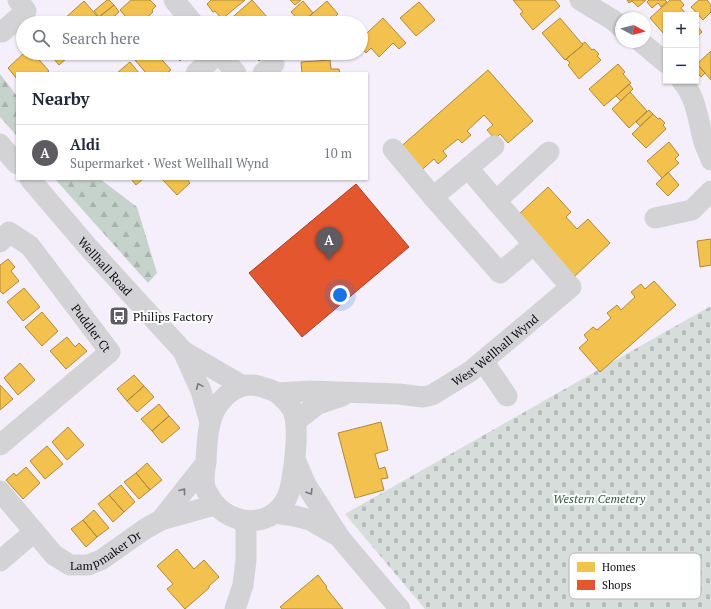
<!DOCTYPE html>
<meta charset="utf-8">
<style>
:root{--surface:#fff;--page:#f2f2f3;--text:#1f2937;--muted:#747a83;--line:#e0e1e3;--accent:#5e5b63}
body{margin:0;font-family:"PT Serif",serif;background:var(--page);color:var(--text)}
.controls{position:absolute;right:12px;top:12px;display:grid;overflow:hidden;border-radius:0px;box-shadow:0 1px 3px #0004}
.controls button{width:36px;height:36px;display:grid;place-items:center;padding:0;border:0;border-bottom:1px solid var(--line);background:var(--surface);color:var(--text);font:20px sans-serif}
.compass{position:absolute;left:615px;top:12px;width:36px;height:36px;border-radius:50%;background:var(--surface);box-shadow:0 1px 3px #0004;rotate:97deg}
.you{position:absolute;left:340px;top:295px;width:14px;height:14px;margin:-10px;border:3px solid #fff;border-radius:50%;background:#1a73e8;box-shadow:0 0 0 6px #1a73e833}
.badge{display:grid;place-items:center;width:26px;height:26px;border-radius:50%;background:var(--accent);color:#fff;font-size:13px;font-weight:700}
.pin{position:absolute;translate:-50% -33px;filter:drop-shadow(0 1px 2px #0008)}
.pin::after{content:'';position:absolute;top:21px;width:14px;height:12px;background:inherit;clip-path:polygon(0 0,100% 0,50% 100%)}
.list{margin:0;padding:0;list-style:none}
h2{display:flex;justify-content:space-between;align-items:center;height:52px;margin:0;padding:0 16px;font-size:17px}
h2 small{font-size:13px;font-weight:400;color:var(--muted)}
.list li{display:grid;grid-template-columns:26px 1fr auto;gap:12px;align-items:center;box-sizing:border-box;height:56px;padding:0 16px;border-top:1px solid var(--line)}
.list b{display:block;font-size:15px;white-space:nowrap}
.list p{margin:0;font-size:13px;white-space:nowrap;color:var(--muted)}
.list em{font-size:13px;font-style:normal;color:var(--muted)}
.icon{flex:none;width:22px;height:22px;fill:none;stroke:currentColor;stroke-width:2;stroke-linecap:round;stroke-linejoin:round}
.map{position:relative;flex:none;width:711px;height:609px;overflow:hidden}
.search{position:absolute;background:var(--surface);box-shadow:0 1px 3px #0004;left:16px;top:16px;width:352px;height:44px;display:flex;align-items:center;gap:10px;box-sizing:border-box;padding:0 14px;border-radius:22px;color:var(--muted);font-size:15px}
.panel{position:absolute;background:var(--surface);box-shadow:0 1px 3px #0004;left:16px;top:72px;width:352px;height:108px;border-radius:0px}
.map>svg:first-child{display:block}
.forest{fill:url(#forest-firs)}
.cemetery{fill:url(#cemetery-stones)}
.homes{fill:#f2c14e;stroke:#ae8a3c}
.shops{fill:#e4572e;stroke:#a44026}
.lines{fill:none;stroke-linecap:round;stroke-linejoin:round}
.minor{stroke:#d3d3d6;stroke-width:21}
.oneway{stroke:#7a797e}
.labels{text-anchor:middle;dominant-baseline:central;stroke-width:4;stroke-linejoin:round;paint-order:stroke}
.street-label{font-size:12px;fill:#0e0b12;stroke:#fff}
.poi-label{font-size:12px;fill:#0e0b12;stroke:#fff;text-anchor:start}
.park-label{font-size:12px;font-style:italic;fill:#325d3f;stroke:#fff}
.key{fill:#fff;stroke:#b7b6b8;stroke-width:1}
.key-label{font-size:11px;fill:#0e0b12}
</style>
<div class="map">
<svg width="711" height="609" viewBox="0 0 711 609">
<defs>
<pattern id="forest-firs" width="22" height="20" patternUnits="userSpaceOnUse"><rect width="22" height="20" fill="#c6d2cc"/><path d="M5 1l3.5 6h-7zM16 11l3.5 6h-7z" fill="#a9b3ae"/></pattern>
<pattern id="cemetery-stones" width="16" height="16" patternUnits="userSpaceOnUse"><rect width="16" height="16" fill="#d6ddda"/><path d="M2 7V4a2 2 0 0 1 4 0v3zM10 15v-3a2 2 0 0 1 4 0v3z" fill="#b6bcba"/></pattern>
</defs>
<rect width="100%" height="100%" fill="#f4effa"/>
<path class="forest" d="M0 74 17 96V136L0 117Z
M55 179H100L137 207 157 273 148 283Z"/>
<path class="cemetery" d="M711 306V609H425L345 514Z"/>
<path class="homes" d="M107 0H109L114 5 99 17 94 11Z
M131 0H150L156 6 152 10 153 12 141 23H131L120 10Z
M211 0H245L222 19 215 11 213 12 207 4Z
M252 0 267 17 260 23H226Z
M290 0H301L295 5Z
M513 0H555L560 6 533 30 520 14 523 12Z
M627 0H646L638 7 632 1 629 3Z
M649 0H665L667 2 661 7 658 3 652 8 647 2Z
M670 0H680L684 5 681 8 686 14 666 15V32L664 34 650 18Z
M699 0H707L711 5V12L703 20 691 7Z
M84 1 103 23H67L64 19Z
M303 1 313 13 301 23 291 12Z
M327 1 338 14 335 17 338 22 337 23H309L306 19Z
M419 2 435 20 416 36 400 18Z
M114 5 119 12 107 23H104L99 17Z
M383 18 406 43 399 49 393 43 379 57 371 48 366 53 361 47V34L364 31 367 33Z
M560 18 583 45 565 60 542 33Z
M696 25 702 32 696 37Z
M585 42 592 50 594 49 599 54 597 56 601 60 579 79 568 65 570 63 566 59 583 45 582 44Z
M711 51V80L697 64Z
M24 53H33L49 71 46 73H17V79L8 68Z
M49 53H73L59 65Z
M143 53H156L171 70 167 73H146L135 60Z
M173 53H189L180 61Z
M252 53H268L259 61Z
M696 59 699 62 697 64 705 73 701 77 696 71Z
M330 60 331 69H339L340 73H302L301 62Z
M130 62 139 73H117Z
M618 64 625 72 623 74 631 83 604 106 589 89Z
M488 70 533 121 508 143 500 134 495 139 487 130 493 125 484 115 467 131 471 135 462 143 458 139 443 151 447 156 438 164 434 159 417 174 397 150Z
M629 84 633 89 621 101 616 96Z
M630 92 647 111 629 128 612 109Z
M649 110 653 114 640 126 636 122Z
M653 114 658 119 660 118 665 123 663 125 666 129 646 148 632 134Z
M669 142 679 155 675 159 679 163 662 178 647 161Z
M668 172 679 185 668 196 656 184Z
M131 179H143L136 185Z
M162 179H187L190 183 177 195Z
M548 187 571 212 566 217 577 229 588 219 610 243 575 276 518 215Z
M711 239V265L700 267 697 241Z
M8 259 15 267 11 271 19 281 3 294 0 291V265Z
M654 281 676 305 600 372 579 348 588 340 584 335 593 327 597 330 611 318 607 313 617 305 621 310 635 297 631 292 641 284 645 289Z
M24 288 40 307 23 321 7 302Z
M42 312 58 331 42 346 25 327Z
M67 337 75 347 79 343 87 351 66 369 50 351Z
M20 363 35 380 18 395 4 378Z
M134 375 144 386 127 401 117 389Z
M0 385 13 399 0 410Z
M144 386 154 397 137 412 127 401Z
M159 404 169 416 152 431 141 419Z
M169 416 180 428 162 443 152 431Z
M381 422 388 450 375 454 379 469 385 467 388 478 381 479 384 490 355 498 338 433Z
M68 427 84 445 67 460 52 442Z
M47 446 63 464 45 479 30 461Z
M147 463 162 480 150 490 136 473Z
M26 467 40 483 23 499 6 480 14 473 16 476Z
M136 473 150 490 139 499 124 482Z
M121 485 135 502 124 512 109 495Z
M109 495 124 512 113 522 98 504Z
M94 510 109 528 97 537 83 520Z
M83 520 97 537 86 547 71 529Z
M177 549 194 569 204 560 219 577 209 586V588L185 609 167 589 173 584 157 566Z
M318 575 327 587 326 588 343 609H282L280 607Z"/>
<path class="shops" d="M356 184 409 247 302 337 249 273Z"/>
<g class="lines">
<g class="minor">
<path d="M174 0 193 23"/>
<path d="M580 0 613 20 621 27"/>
<path d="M2 32 26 11 18 0"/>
<path d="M641 42 666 63"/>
<path d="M219 53 236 73"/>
<path d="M196 73 219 53"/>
<path d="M263 73 274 64"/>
<path d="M682 81C697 98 698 122 704 142 706 148 709 154 711 160"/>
<path d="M0 144 17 164"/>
<path d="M393 149 433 197"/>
<path d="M468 168 494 146"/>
<path id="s1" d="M30 179 88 247 183 351 201 391 210 422"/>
<path d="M496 201 468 168 433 197 500 273 534 244"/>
<path d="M655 218 692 210 711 191"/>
<path id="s2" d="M0 242 9 232 30 246 110 352 0 445"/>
<path d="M183 351 243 386"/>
<path d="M483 361 507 396"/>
<path d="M254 385C262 387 271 389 277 393 281 395 292 407 293 411 300 427 294 471 290 489 278 533 223 529 206 490 202 481 205 469 206 460 207 448 207 435 210 424 213 407 226 392 242 386 246 385 251 385 254 385Z"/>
<path id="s3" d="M278 393 310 391 399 394 423 397 432 395 471 371 571 287 496 201 549 152"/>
<path d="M296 421 318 404 342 396"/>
<path d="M295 459 306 485 340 538 400 609"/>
<path id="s4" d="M0 491 54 555 70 565H88L101 560 145 529 161 520 215 505"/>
<path d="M275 513 295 516 310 520 334 534"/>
<path d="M161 520 206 463"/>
<path d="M0 561 34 532"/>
<path d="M235 609 243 585 246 560V521"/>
</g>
</g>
<defs><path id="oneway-chevron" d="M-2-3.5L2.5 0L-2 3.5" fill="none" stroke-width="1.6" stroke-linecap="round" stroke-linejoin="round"/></defs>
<g class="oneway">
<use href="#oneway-chevron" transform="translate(199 386) rotate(-114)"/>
<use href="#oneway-chevron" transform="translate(183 491) rotate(-52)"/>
<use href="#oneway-chevron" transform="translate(310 492) rotate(58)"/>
</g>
<defs>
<symbol id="bus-square" viewBox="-11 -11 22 22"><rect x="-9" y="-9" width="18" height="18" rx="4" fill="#5e5b63" stroke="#fff"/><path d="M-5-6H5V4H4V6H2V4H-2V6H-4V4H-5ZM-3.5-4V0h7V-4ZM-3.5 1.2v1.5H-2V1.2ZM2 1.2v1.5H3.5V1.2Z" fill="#fff"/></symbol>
</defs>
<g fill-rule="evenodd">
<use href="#bus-square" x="108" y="305" width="22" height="22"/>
</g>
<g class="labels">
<g class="street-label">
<text stroke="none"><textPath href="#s1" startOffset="115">Wellhall Road</textPath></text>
<text stroke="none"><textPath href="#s2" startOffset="141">Puddler Ct</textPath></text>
<text stroke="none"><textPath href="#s3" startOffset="232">West Wellhall Wynd</textPath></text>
<text stroke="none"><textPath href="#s4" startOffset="142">Lampmaker Dr</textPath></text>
</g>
<g class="poi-label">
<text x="133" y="316">Philips Factory</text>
</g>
<g class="park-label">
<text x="599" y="498">Western Cemetery</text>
</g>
</g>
<rect x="569" y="553" width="132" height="46" rx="6" class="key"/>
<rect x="577" y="562" width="18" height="10" fill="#f2c14e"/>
<rect x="577" y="580" width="18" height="10" fill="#e4572e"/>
<g class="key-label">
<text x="602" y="571">Homes</text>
<text x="602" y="589">Shops</text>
</g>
</svg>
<div class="controls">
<button>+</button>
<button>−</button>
</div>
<svg class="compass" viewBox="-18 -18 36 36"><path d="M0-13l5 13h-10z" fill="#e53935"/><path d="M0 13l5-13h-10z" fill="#747a83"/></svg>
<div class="you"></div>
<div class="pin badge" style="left:329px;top:260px">A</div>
<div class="search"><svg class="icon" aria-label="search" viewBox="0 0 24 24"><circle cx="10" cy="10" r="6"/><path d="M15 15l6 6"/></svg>Search here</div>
<section class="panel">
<h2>Nearby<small></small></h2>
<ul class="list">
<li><span class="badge">A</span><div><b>Aldi</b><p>Supermarket · West Wellhall Wynd</p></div><em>10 m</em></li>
</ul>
</section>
</div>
